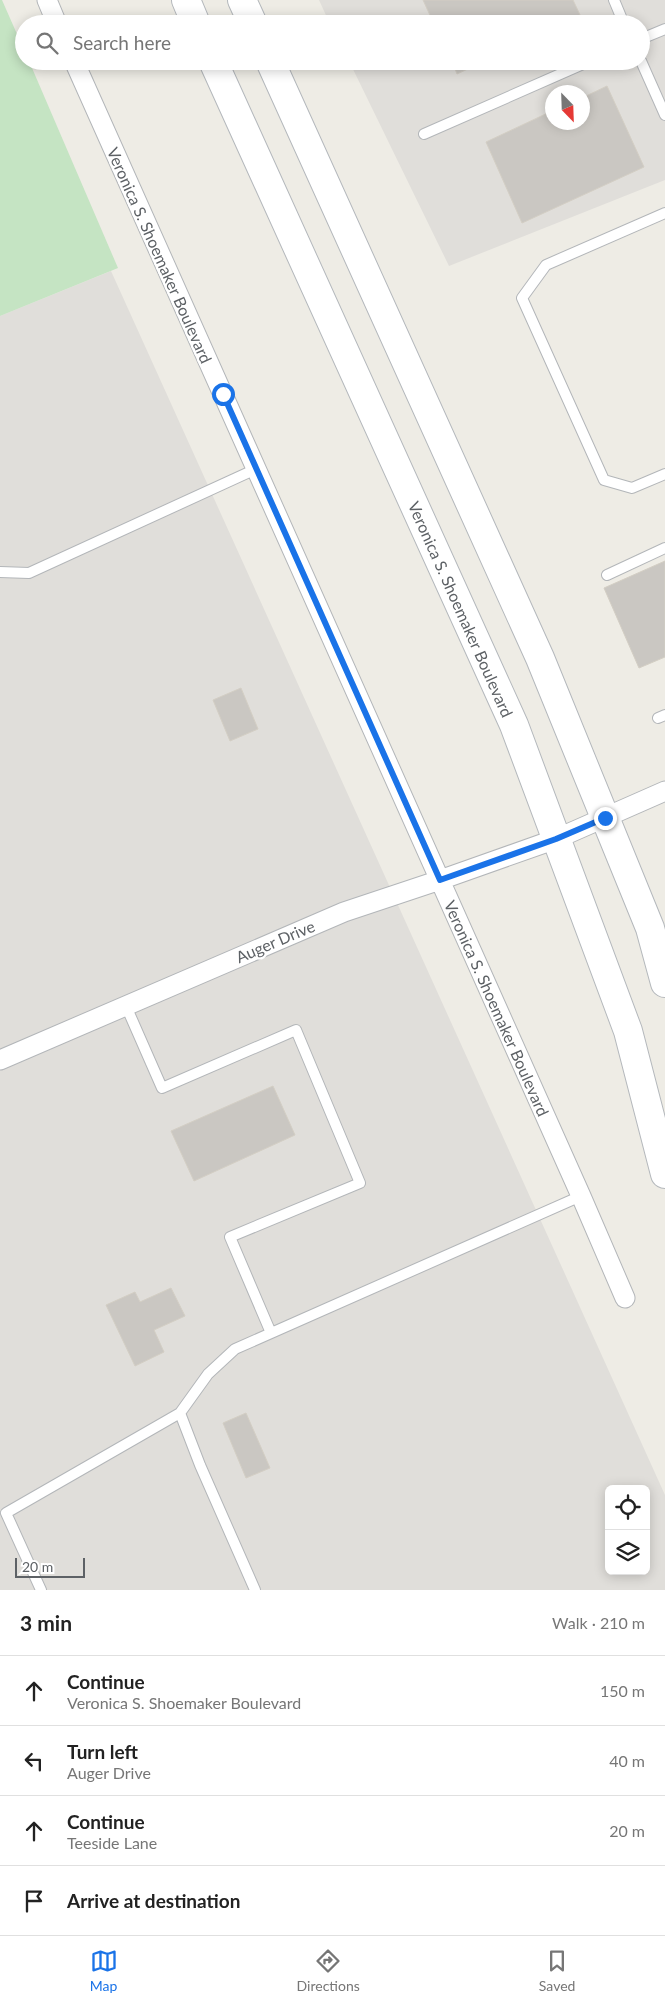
<!DOCTYPE html>
<meta charset="utf-8">
<style>
:root{--surface:#fff;--page:#f2f2f2;--text:#222;--muted:#767676;--line:#e0e0e0;--accent:#1a73e8}
body{margin:0;font-family:Lato,sans-serif;background:var(--page);color:var(--text)}
.controls{position:absolute;right:15px;bottom:15px;display:grid;overflow:hidden;border-radius:8px;box-shadow:0 2px 12px #0003}
.controls button{width:45px;height:45px;display:grid;place-items:center;padding:0;border:0;border-bottom:1px solid var(--line);background:var(--surface);color:var(--text);font:25px sans-serif}
.compass{position:absolute;left:545px;top:85px;width:45px;height:45px;border-radius:50%;background:var(--surface);box-shadow:0 2px 12px #0003;rotate:157deg}
.scale{position:absolute;left:15px;bottom:12px;width:70px;box-sizing:border-box;padding-left:5px;border:2px solid #5d6165;border-top:0;font-size:14px;line-height:18px;white-space:nowrap;color:#5d6165;-webkit-text-stroke:4px #fff;paint-order:stroke}
.stop{position:absolute;width:15px;height:15px;margin:-11px;border:4px solid #1a73e8;border-radius:50%;background:#fff}
.stop.end{background:#1a73e8;border-color:#fff;box-shadow:0 1px 5px #0008}
.list{margin:0;padding:0;list-style:none}
h2{display:flex;justify-content:space-between;align-items:center;height:65px;margin:0;padding:0 20px;font-size:21px}
h2 small{font-size:16px;font-weight:400;color:var(--muted)}
.list li{display:grid;grid-template-columns:32px 1fr auto;gap:15px;align-items:center;box-sizing:border-box;height:70px;padding:0 20px;border-top:1px solid var(--line)}
.list b{display:block;font-size:19px;white-space:nowrap}
.list p{margin:0;font-size:16px;white-space:nowrap;color:var(--muted)}
.list em{font-size:16px;font-style:normal;color:var(--muted)}
.icon{flex:none;width:28px;height:28px;fill:none;stroke:currentColor;stroke-width:2;stroke-linecap:round;stroke-linejoin:round}
.map{position:relative;flex:none;width:665px;height:1590px;overflow:hidden}
.search{position:absolute;background:var(--surface);box-shadow:0 2px 12px #0003;left:15px;right:15px;top:15px;height:55px;display:flex;align-items:center;gap:12px;box-sizing:border-box;padding:0 18px;border-radius:28px;color:var(--muted);font-size:19px}
.sheet{height:345px;background:var(--surface)}
nav{display:flex;justify-content:space-around;align-items:center;box-sizing:border-box;height:70px;border-top:1px solid var(--line);background:var(--surface);font-size:14px;color:var(--muted)}
nav a{display:grid;justify-items:center;gap:2px}
nav .on{color:var(--accent)}
.map>svg:first-child{display:block}
.industrial{fill:#e0deda;fill-rule:evenodd}
.green{fill:#c5e4c3}
.building{fill:#cac7c2;stroke:#d3cec4}
.lines{fill:none;stroke-linecap:round;stroke-linejoin:round}
.lane-casing{stroke:#b3b6b9;stroke-width:12}
.street-casing{stroke:#b3b6b9;stroke-width:21}
.secondary-casing{stroke:#b4b8bc;stroke-width:30}
.lane{stroke:#fff;stroke-width:10}
.street{stroke:#fff;stroke-width:19}
.secondary{stroke:#fff;stroke-width:28}
.route{stroke:#1a73e8;stroke-width:6}
.labels{text-anchor:middle;dominant-baseline:central;stroke-width:4.5;stroke-linejoin:round;paint-order:stroke}
.street-label{font-size:16px;fill:#5d6165;stroke:#fff}
</style>
<div class="map">
<svg width="665" height="1590" viewBox="0 0 665 1590">
<rect width="100%" height="100%" fill="#eeece5"/>
<path class="industrial" d="M319 0H665V180L449 266 349 61H641V24H330ZM552 92H582V122H552Z
M111 271 665 1495V1590H0V316ZM609 1489H646V1571H609Z"/>
<path class="green" d="M0 0H2L24 50V61H29L118 268 0 316Z"/>
<path class="building" d="M423 0H573L581 17 567 24H434Z
M452 61H485L457 74Z
M607 86 644 167 522 223 486 142 552 111V122H582V98Z
M665 561V657L639 668 604 588Z
M241 688 258 729 230 741 213 700Z
M273 1086 295 1135 194 1181 171 1131Z
M171 1288 185 1316 154 1330 164 1352 135 1366 106 1305 135 1292 140 1302Z
M246 1413 270 1468 246 1478 223 1423Z"/>
<g class="lines">
<defs>
<path id="lane" d="M614 0 624 24
M641 39 665 29
M641 61 665 115
M424 134 590 61
M665 213 546 265 522 298 604 480 632 488 665 474
M0 572 29 573 256 469
M607 575 665 548
M658 718 665 715
M126 1006 162 1088 296 1030 360 1183 230 1237 271 1333
M180 1413 200 1465 255 1590
M41 1590 6 1513 180 1413 208 1374 235 1349 581 1196"/>
<path id="street" d="M47 0 57 24
M74 61 581 1196 625 1298
M0 1060 344 912 440 880 556 839 665 791"/>
<path id="secondary" d="M186 0 196 24
M242 0 253 24
M213 61 514 725 628 1031 665 1174
M270 61 540 658 650 928 665 983"/>
</defs>
<use href="#lane" class="lane-casing"/>
<use href="#street" class="street-casing"/>
<use href="#secondary" class="secondary-casing"/>
<use href="#lane" class="lane"/>
<use href="#street" class="street"/>
<use href="#secondary" class="secondary"/>
</g>
<g class="lines">
<path class="route" d="M223 394 440 880 556 839 605 818"/>
</g>
<g class="labels">
<g class="street-label">
<text transform="translate(160 255) rotate(66)">Veronica S. Shoemaker Boulevard</text>
<text transform="translate(461 609) rotate(66)">Veronica S. Shoemaker Boulevard</text>
<text transform="translate(275 941) rotate(-23)">Auger Drive</text>
<text transform="translate(497 1008) rotate(66)">Veronica S. Shoemaker Boulevard</text>
</g>
</g>
</svg>
<div class="controls">
<button><svg class="icon" aria-label="locate" viewBox="0 0 24 24"><circle cx="12" cy="12" r="6"/><path d="M12 2v4M12 18v4M2 12h4M18 12h4"/></svg></button>
<button><svg class="icon" aria-label="layers" viewBox="0 0 24 24"><path d="M12 4l9 5-9 5-9-5zM3 14l9 5 9-5"/></svg></button>
</div>
<svg class="compass" viewBox="-18 -18 36 36"><path d="M0-13l5 13h-10z" fill="#e53935"/><path d="M0 13l5-13h-10z" fill="#767676"/></svg>
<div class="scale">20 m</div>
<div class="stop" style="left:223px;top:394px"></div>
<div class="stop end" style="left:605px;top:818px"></div>
<div class="search"><svg class="icon" aria-label="search" viewBox="0 0 24 24"><circle cx="10" cy="10" r="6"/><path d="M15 15l6 6"/></svg>Search here</div>
</div>
<section class="sheet">
<h2>3 min<small>Walk · 210 m</small></h2>
<ul class="list">
<li><svg class="icon" aria-label="ahead" viewBox="0 0 24 24"><path d="M12 20V5M6 11l6-6 6 6"/></svg><div><b>Continue</b><p>Veronica S. Shoemaker Boulevard</p></div><em>150 m</em></li>
<li><svg class="icon" aria-label="left" viewBox="0 0 24 24"><path d="M17 20v-9H6M10 6l-5 5 5 5"/></svg><div><b>Turn left</b><p>Auger Drive</p></div><em>40 m</em></li>
<li><svg class="icon" aria-label="ahead" viewBox="0 0 24 24"><path d="M12 20V5M6 11l6-6 6 6"/></svg><div><b>Continue</b><p>Teeside Lane</p></div><em>20 m</em></li>
<li><svg class="icon" aria-label="arrive" viewBox="0 0 24 24"><path d="M6 21V4h12l-3 4 3 4H6"/></svg><div><b>Arrive at destination</b></div></li>
</ul>
</section>
<nav>
<a class="on"><svg class="icon" aria-label="map" viewBox="0 0 24 24"><path d="M3 6l6-2 6 2 6-2v14l-6 2-6-2-6 2zM9 4v14M15 6v14"/></svg>Map</a>
<a><svg class="icon" aria-label="directions" viewBox="0 0 24 24"><path d="M12 3l9 9-9 9-9-9zM9 14v-3h6M13 9l2 2-2 2"/></svg>Directions</a>
<a><svg class="icon" aria-label="saved" viewBox="0 0 24 24"><path d="M7 4h10v16l-5-4-5 4z"/></svg>Saved</a>
</nav>
